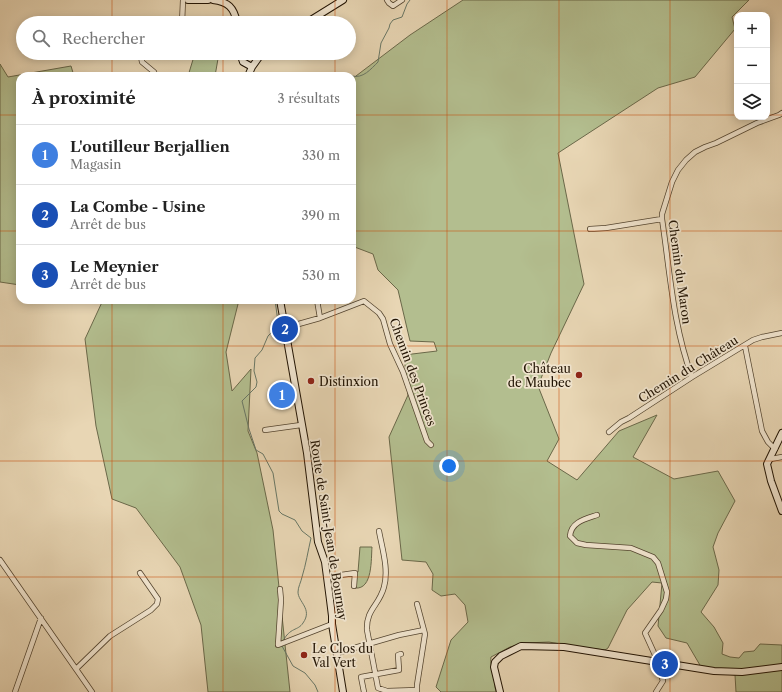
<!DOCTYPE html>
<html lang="fr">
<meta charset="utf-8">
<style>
:root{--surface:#fff;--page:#f2f2f2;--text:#222;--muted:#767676;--line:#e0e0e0;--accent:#7c3aed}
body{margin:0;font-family:"Libre Caslon Text",serif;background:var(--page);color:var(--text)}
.controls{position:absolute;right:12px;top:12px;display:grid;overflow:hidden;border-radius:8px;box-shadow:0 2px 10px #0003}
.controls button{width:36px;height:36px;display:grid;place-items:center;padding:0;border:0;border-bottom:1px solid var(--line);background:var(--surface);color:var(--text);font:20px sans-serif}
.you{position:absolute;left:449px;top:466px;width:14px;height:14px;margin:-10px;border:3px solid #fff;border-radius:50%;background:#1a73e8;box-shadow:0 0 0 6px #1a73e833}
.badge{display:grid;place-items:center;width:26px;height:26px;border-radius:50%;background:var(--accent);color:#fff;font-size:13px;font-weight:700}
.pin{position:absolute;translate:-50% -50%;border:2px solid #fff;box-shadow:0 1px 4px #0006}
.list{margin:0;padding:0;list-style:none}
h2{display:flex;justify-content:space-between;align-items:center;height:52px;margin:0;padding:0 16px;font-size:17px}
h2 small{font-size:13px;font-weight:400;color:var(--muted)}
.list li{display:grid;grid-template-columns:26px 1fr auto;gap:12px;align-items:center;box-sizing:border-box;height:60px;padding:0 16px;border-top:1px solid var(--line)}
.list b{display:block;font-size:15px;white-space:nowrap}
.list p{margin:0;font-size:13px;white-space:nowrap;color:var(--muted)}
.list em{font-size:13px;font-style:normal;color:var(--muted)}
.icon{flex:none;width:22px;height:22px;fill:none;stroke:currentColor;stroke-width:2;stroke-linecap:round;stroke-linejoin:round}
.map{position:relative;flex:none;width:782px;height:692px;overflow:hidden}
.search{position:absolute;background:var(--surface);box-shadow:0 2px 10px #0003;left:16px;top:16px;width:340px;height:44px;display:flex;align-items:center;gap:10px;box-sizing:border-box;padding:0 14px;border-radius:22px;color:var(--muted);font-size:15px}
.panel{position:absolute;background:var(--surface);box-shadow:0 2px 10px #0003;left:16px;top:72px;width:340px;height:232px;border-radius:12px}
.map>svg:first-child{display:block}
.green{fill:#b3be8f;stroke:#6a6849}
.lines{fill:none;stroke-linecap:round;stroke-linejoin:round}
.stream{stroke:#687766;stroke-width:1}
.street-casing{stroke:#53442f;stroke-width:6}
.secondary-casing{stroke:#211303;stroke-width:8}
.street{stroke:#f0e4ce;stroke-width:4.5}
.secondary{stroke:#f0e4ce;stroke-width:6}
.grid{fill:none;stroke:#ca4e0b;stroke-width:1;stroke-opacity:0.55}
.poi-dot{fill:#8f2418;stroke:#f0e4ce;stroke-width:1.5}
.labels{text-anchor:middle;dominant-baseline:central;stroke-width:3.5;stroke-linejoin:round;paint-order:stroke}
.street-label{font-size:12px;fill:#211303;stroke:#f0e4ce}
.poi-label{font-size:12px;fill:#211303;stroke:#f0e4ce;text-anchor:start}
</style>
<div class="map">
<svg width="782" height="692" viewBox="0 0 782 692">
<rect width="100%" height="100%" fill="#e8d6b4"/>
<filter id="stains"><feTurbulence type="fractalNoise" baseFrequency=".005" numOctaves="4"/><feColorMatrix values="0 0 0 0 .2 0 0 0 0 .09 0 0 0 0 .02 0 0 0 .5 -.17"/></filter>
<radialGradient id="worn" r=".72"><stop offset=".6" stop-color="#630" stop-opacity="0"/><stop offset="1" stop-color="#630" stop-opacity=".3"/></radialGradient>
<path class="green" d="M463 0H749L732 17 735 29 695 77 658 88 558 153 584 284 551 353 538 386 559 439 547 461 577 480 619 431 657 415 633 457 674 479 718 471 735 501 718 533 713 547 719 570 718 585 701 612 714 627 723 643 722 654 730 657 739 658 744 652 754 651 760 644 782 645V692H736L735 675 704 672 687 643 666 638 658 626 662 583 652 582 627 610 608 648 605 650 571 646 549 642 525 643 510 647 491 657C490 665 492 665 494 673 495 679 494 685 496 692H441L436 687 451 640 468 622 465 605 455 594 441 596 432 590 433 574 426 562 402 560 389 437 408 395 404 355 437 351 434 342 410 341 398 290 378 270 373 254 352 246V79L410 35Z
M195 53H219L215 76H188Z
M0 64 8 77 71 66 74 76H20V285L0 282Z
M103 300H239L226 352 232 391 251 369 248 431 257 453 273 530 290 692H208L201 625 180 567 136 508 112 499 96 426 85 339Z
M360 547H372C371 558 373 590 355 588L356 572H358Z"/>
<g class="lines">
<path class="stream" d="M347 76H351
M352 76C363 79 371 69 378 62L381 43 389 28 390 24 393 20 402 17 407 4 410 0
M275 300 278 322 275 329 268 336 262 350 255 358 254 371 257 382 256 387 242 401 249 429 256 450 263 454 273 473 279 511 282 514 295 520 302 531 311 538C308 551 306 564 302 577 301 582 298 587 298 592 298 602 313 609 303 623 298 631 290 627 283 641
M282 646 293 666 305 673 315 685 318 692"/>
<defs>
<path id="street" d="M387 0 389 3 393 6 402 0
M182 23 183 0
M143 53 141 57 142 62 154 72
M590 229 606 228 662 219
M317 300 320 318
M284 326 295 325 320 318 364 301 379 313 383 319 390 344 403 372 427 441 431 445
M745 346 762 431 768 442 775 449
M692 377C673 326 670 272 662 219V214L672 182 678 170 686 160 695 152 705 147 716 143 757 123 779 115 782 113
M265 430 301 425
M609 432 621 422 629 418 692 377 753 340 762 337 782 333
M771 459 782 457
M597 515C585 519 571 522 570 536L577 543 586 545 631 548 653 557 658 563 667 592 666 599 661 610 645 633 655 655 663 681 656 692
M379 531C382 548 389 569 384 587 379 606 366 609 367 630L378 688 387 691 417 690
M0 560 92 692
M327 577 355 573 354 586
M280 589 281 600 278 645 332 624
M337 653 399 635 424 630
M76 669 110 636 151 610 157 604 158 599 140 573
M15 692 41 618
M364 692 361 677 399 670 398 655 401 654
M417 692V685L425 634 417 604"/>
<path id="secondary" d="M188 0H208
M213 0C228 2 234 7 237 23
M306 23 343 0
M240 53 243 62 252 67
M248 76 252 67 262 53
M280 300 307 453 318 542 325 562 330 600 332 616V624L343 692
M782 433 767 464 771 481 782 511
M500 692 494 667 495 662 501 656 521 646 564 647 714 671 742 672 782 667"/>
</defs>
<use href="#street" class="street-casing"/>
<use href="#secondary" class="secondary-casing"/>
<use href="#street" class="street"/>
<use href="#secondary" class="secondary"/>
</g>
<path class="grid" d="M112 0V23M223 0V23M335 0V23M447 0V692M559 0V692M670 0V692M112 53V76M223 53V76M335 53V76M0 115H20M352 115H737M767 115H782M0 231H20M352 231H782M112 300V692M223 300V692M335 300V692M0 346H782M0 461H782M0 577H782"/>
<g class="poi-dot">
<circle cx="579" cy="375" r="4"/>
<circle cx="311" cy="381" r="4"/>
<circle cx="304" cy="655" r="4"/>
</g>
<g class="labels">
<g class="street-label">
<text transform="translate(680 272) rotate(82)">Chemin du Maron</text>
<text transform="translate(688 369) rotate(-32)">Chemin du Château</text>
<text transform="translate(413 372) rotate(70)">Chemin des Princes</text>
<text transform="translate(329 530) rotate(81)">Route de Saint-Jean de Bournay</text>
</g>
<g class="poi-label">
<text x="571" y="368" text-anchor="end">Château<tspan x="571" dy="14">de Maubec</tspan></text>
<text x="319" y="381">Distinxion</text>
<text x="312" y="648">Le Clos du<tspan x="312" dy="14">Val Vert</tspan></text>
</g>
</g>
<rect width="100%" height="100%" filter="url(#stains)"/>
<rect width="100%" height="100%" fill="url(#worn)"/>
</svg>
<div class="controls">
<button>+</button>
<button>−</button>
<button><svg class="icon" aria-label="layers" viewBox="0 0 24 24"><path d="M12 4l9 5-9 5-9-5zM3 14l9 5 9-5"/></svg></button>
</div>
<div class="you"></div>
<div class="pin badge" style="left:282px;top:395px;background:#3f7fe0">1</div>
<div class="pin badge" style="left:285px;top:329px;background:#1a4fb4">2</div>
<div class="pin badge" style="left:665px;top:664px;background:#1a4fb4">3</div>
<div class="search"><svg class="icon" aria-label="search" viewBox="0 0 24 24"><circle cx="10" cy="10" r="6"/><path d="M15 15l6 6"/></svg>Rechercher</div>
<section class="panel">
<h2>À proximité<small>3 résultats</small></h2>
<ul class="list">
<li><span class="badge" style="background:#3f7fe0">1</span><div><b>L'outilleur Berjallien</b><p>Magasin</p></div><em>330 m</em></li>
<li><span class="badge" style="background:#1a4fb4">2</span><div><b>La Combe - Usine</b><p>Arrêt de bus</p></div><em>390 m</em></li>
<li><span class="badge" style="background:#1a4fb4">3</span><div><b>Le Meynier</b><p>Arrêt de bus</p></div><em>530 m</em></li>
</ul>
</section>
</div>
